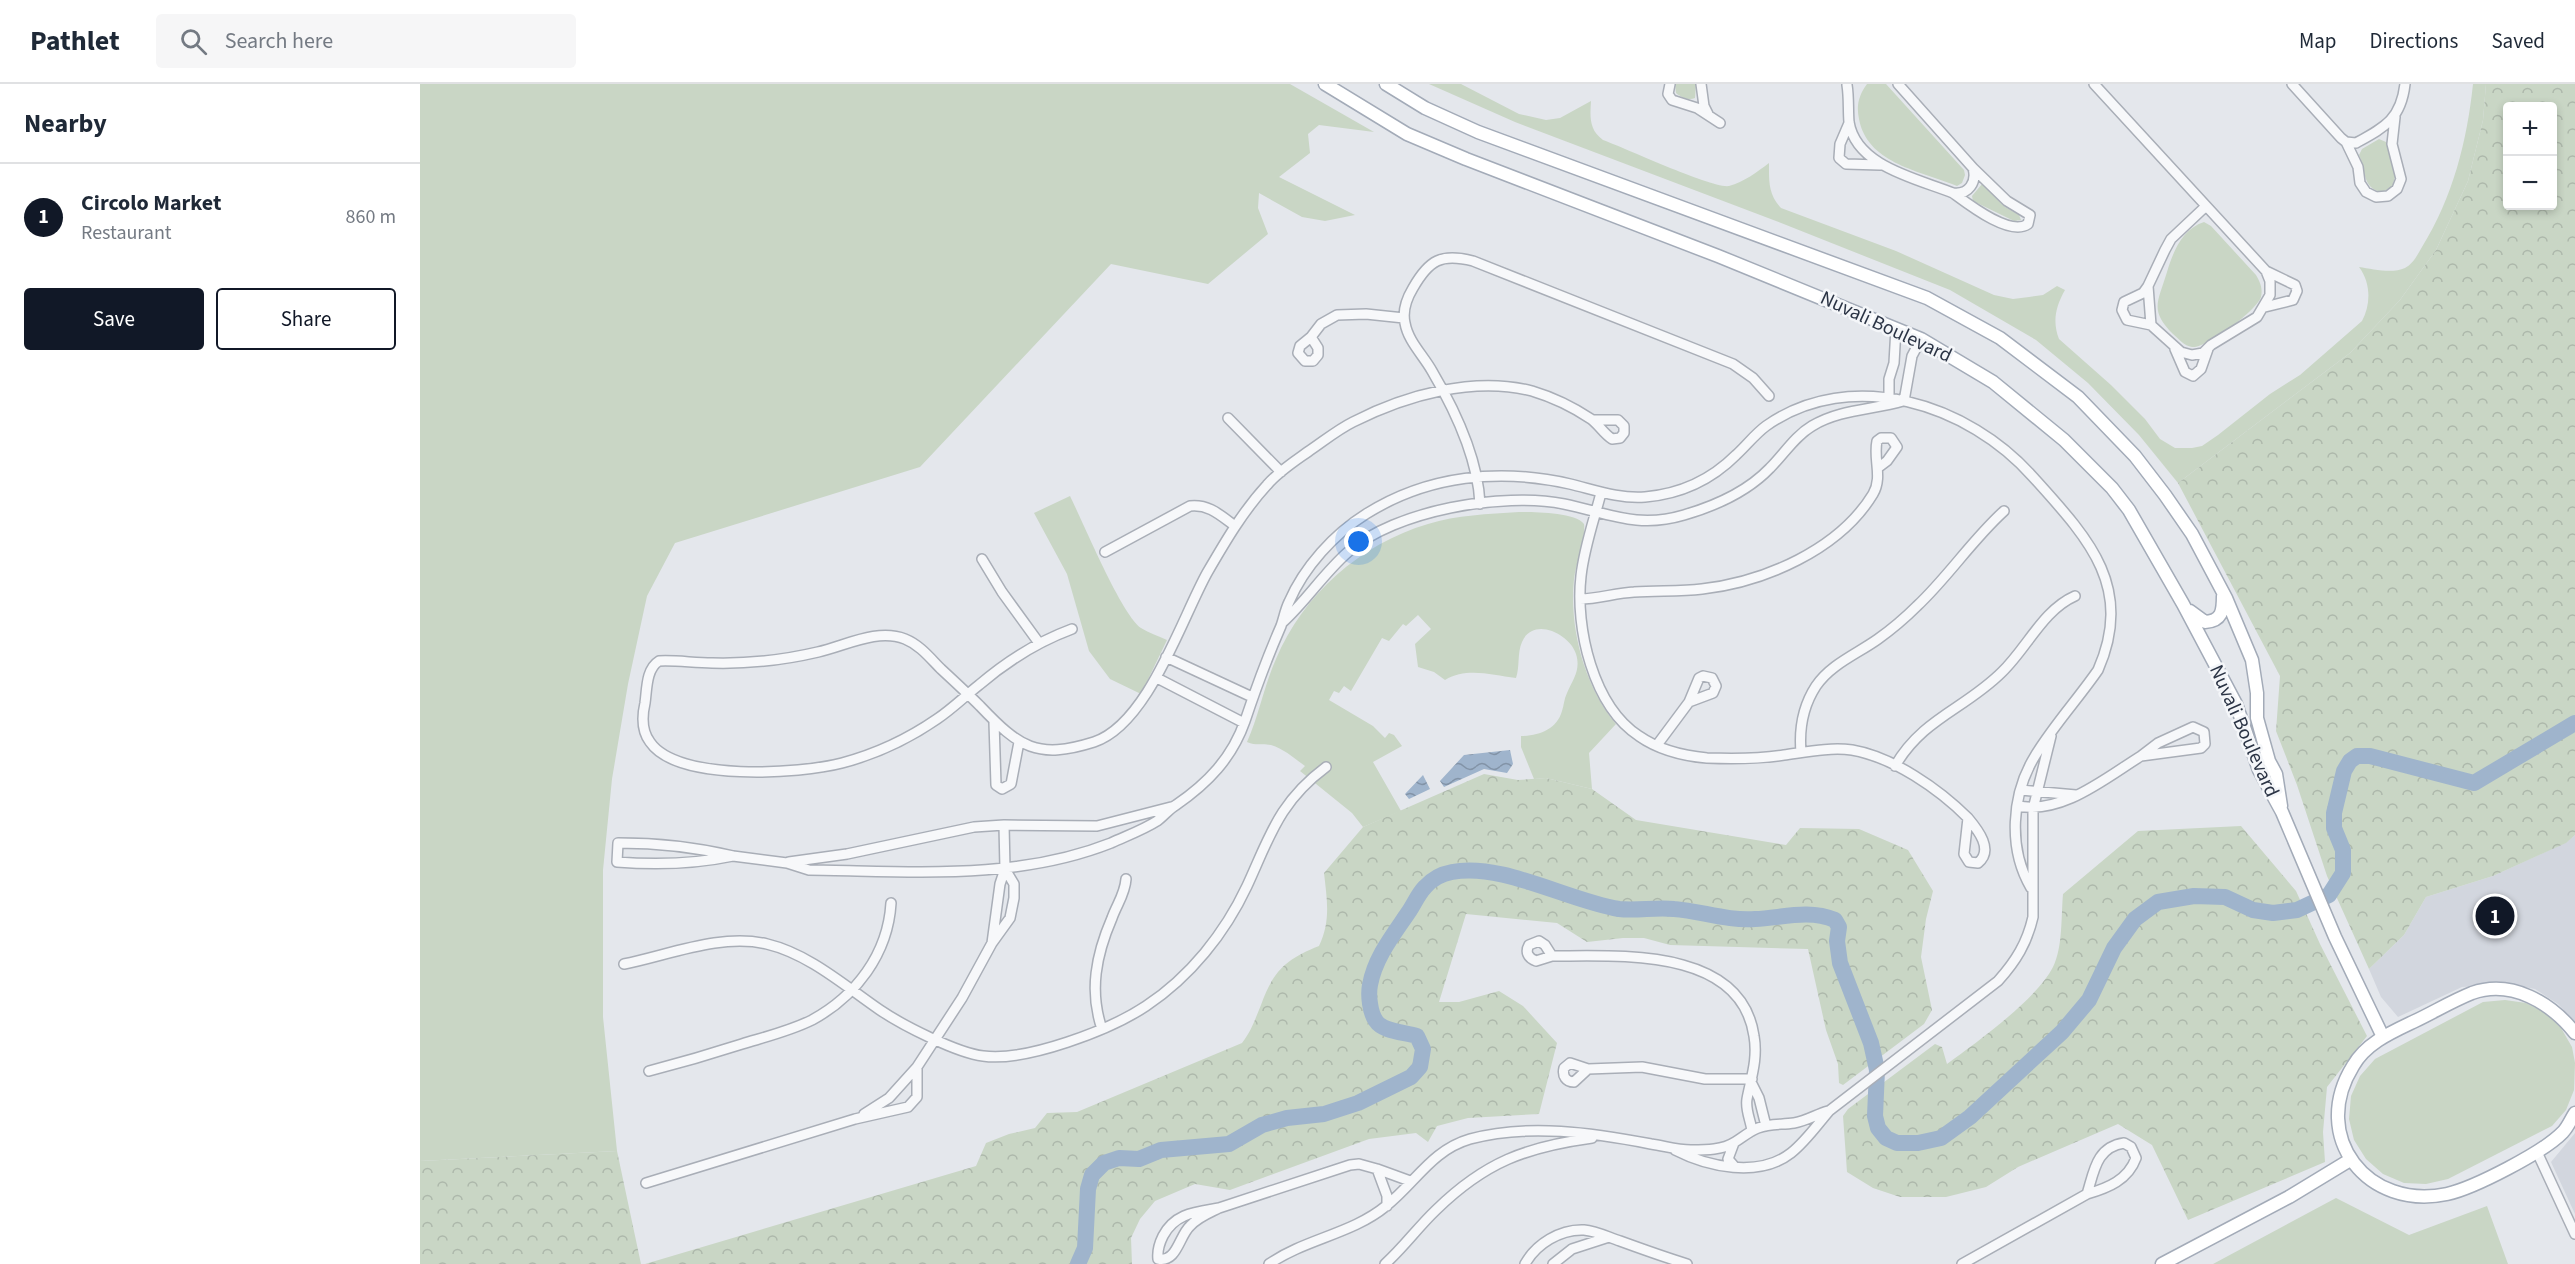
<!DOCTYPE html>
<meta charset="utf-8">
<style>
:root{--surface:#fff;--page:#f6f6f7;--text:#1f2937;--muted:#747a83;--line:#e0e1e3;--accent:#111827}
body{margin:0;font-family:"Source Sans 3",sans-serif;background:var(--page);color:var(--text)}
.controls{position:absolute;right:18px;top:18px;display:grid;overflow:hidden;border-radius:6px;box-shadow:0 3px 9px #0003}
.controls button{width:54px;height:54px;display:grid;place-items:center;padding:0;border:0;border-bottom:2px solid var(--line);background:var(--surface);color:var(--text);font:30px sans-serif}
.you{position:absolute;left:939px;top:458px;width:21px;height:21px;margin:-15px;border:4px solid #fff;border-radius:50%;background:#1a73e8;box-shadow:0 0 0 9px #1a73e833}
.badge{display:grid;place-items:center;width:39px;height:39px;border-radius:50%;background:var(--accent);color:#fff;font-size:20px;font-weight:700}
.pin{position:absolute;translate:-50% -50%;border:3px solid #fff;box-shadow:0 2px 6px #0006}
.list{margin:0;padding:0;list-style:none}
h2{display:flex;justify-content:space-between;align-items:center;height:78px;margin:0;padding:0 24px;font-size:26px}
h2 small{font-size:20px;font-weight:400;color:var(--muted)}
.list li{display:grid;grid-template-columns:39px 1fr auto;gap:18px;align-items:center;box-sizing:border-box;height:108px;padding:0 24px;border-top:2px solid var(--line)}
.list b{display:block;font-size:22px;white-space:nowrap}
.list p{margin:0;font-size:20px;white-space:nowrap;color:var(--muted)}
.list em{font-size:20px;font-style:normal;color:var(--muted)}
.actions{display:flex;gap:12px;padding:18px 24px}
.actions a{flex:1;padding:14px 0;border:2px solid var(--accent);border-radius:6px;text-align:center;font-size:21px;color:var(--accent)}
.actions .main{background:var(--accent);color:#fff}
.icon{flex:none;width:33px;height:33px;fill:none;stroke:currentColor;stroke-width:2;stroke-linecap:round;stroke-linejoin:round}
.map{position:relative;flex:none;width:2155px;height:1180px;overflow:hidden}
header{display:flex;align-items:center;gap:36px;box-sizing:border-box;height:84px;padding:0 30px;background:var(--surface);border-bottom:2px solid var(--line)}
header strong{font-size:28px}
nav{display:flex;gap:33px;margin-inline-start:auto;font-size:21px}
.search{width:420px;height:54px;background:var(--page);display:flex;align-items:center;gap:15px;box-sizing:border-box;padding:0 21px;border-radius:6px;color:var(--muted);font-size:22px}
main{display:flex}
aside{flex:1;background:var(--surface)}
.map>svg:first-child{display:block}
.built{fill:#d2d6de}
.green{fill:#c9d6c5}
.forest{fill:url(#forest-crowns);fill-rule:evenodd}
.water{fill:url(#water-waves)}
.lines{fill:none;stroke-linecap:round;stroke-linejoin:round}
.river{stroke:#9fb4cc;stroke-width:16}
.minor-casing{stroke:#a9aeb7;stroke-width:12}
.major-casing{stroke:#a3abb8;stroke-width:15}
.minor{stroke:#f7f8fa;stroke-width:9}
.major{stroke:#fff;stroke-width:12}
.labels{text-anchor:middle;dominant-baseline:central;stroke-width:5;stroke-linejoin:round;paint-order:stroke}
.street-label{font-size:20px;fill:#2b3445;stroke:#f4f6f9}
</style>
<header>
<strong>Pathlet</strong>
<div class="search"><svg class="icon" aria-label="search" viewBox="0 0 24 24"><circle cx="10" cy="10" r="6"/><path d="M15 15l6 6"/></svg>Search here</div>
<nav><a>Map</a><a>Directions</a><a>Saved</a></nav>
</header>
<main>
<aside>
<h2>Nearby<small></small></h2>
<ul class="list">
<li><span class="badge">1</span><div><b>Circolo Market</b><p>Restaurant</p></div><em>860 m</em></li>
</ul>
<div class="actions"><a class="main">Save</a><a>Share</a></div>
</aside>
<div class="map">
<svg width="2155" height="1180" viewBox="0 0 2155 1180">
<defs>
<pattern id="forest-crowns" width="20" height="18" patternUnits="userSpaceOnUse" patternTransform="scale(1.5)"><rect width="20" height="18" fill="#c9d6c5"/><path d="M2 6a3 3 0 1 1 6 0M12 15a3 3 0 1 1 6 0" fill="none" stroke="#adb8ab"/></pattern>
<pattern id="water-waves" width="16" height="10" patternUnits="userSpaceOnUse" patternTransform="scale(1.5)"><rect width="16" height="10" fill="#9fb4cc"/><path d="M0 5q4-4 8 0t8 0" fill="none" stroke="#8293a7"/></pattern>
</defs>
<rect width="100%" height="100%" fill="#e4e7ec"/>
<path class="built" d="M2155 751V938L2138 920 2115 905 2089 900 2042 903 1978 933 1961 913 1949 885 1984 851 2006 813 2073 792 2145 759Z
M2155 1049V1130L2131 1078Z"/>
<path class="green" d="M0 0H870L954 48 899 41 888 50 890 69 859 93 935 131 905 137 882 133 839 109 838 124 848 150 788 200 691 180 500 383 255 459 227 512 208 600 192 695 183 786V933L197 1067 0 1077Z
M1009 0H1041L1099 30 1126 36 1140 34 1171 17C1170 33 1169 46 1183 56 1205 64 1293 105 1309 102 1324 98 1337 88 1349 79 1349 97 1348 110 1361 124L1476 167 1574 211 1593 215 1609 213 1623 211 1637 202 1645 206C1636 222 1632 237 1639 255L1691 301 1725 335 1740 355 1755 364H1772L1782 362 1798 351 1850 310 1880 291 1942 237C1951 220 1951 199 1939 183 1953 185 1972 190 1985 184 1993 180 1998 170 2002 163 2033 113 2047 57 2053 0H2066L2063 36 2048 97 2016 166 1980 216 1930 269 1758 399 1719 351 1668 299 1616 256 1530 206 1356 137 1095 38Z
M1255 0H1276L1275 14C1268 17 1261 13 1256 9Z
M1447 0H1466L1544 86 1545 91 1542 99 1537 102 1532 100C1496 86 1447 78 1439 35 1436 21 1439 11 1447 0Z
M1959 55 1966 58 1976 90 1972 103 1962 108C1942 105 1946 86 1939 71L1942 65Z
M1562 100 1585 123 1599 131 1601 136 1594 137 1553 117 1552 112Z
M1784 138 1791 142 1836 191C1840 198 1843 204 1841 213 1837 226 1786 265 1772 263 1764 262 1759 255 1753 250 1729 226 1738 218 1747 188 1753 168 1762 145 1784 138Z
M650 412C663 438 701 530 721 544 729 549 739 552 747 556L721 610 690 595 669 567 647 490 614 429Z
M1099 428C1114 428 1155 428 1164 440 1166 455 1156 478 1154 495 1149 543 1164 602 1196 640L1169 669 1172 705 1126 694 1114 695 1101 663V652C1119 652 1137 645 1142 627 1144 621 1144 615 1147 609 1153 595 1161 586 1156 570 1150 550 1113 532 1102 558 1097 569 1100 583 1096 594 1071 591 1047 583 1025 596L1014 588 998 583 995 560 1011 545 998 531 986 542 983 540 969 557 962 554 931 607 924 602 919 609 914 607 909 616 953 642 965 654 969 649 974 651 982 662 953 678 981 727 943 743 932 729 880 687 885 682C874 674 864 665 851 661 842 659 836 662 827 658 839 631 844 602 856 575 883 511 940 460 1008 440 1037 431 1068 430 1099 428Z
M2085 916 2106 919 2126 929 2141 944 2152 963 2155 979 2154 1006 2146 1026 2132 1042 2028 1095 2006 1100 1984 1099 1963 1090 1946 1075 1934 1056 1929 1035 1931 1012 1940 992 1955 975 2063 918Z
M1916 1114 1989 1151 2067 1122 2088 1180H1793Z"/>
<path class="forest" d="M2066 0H2155V751L2146 759 2073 792 2006 813 1984 851 1949 885 1907 792 1877 701 1856 647 1860 592 1758 399 1930 269 1980 216 2016 166 2048 97 2063 36ZM2088 22H2132V122H2088Z
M1064 690 1098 696 1126 694 1172 705 1216 736 1366 761 1380 744 1439 745 1488 766 1513 807 1506 835 1501 873 1512 926 1504 940 1423 1001 1419 999 1418 980 1406 946 1388 865 1250 861 1224 854H1203L1167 858 1137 839 1046 830 1019 918H1039L1079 907 1103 922 1137 959 1119 1030 1048 1034 1017 1042 1008 1058 996 1049 949 1055 810 1106 775 1100 735 1117 720 1135 711 1154 712 1180H225L556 1082 566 1059 589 1050 615 1044 627 1029 657 1028 822 959C832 946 835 935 841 921 853 887 866 875 899 862 911 837 907 816 904 789L943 743Z
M1821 742 1876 807 1900 860 1947 952 1907 1003 1903 1048 1905 1078 1768 1136 1732 1061 1698 1040 1598 1083 1566 1103 1526 1113H1480L1453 1104 1427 1088 1423 1032 1428 1025 1515 960 1522 963 1527 980C1557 958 1616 916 1633 883 1643 863 1641 832 1643 810L1718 747Z
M197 1067 221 1180H0V1077Z"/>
<path class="water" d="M1090 666 1093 680 1087 689 1064 685 1024 703 1020 697 1044 671Z
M1003 691 1010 705 989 715 985 710Z"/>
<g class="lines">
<path class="river" d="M658 1180 665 1164 668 1105 672 1091 684 1079 699 1074 719 1075 741 1066 809 1060 842 1041 867 1034 904 1030 938 1019 991 993 1000 983 1003 965 997 952C985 948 963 948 956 937 950 929 948 911 950 901 955 873 974 850 990 826 995 818 999 809 1005 803 1012 795 1021 790 1032 788 1081 778 1149 817 1199 825 1217 827 1236 823 1254 825 1281 827 1307 837 1335 835 1362 834 1388 825 1415 836L1419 843 1417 857 1420 879 1451 959 1457 986 1455 1032 1458 1044 1466 1054 1477 1059H1498L1521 1054 1550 1033 1642 948 1669 916 1694 864 1715 835 1738 818 1774 812 1805 813 1833 826 1853 829 1877 826 1909 811 1923 789V766L1914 744V729L1924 687 1930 677 1937 672H1950L2054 699 2155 639"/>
<defs>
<path id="minor" d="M1250 0 1248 10 1252 16 1277 24 1300 39
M1281 0 1284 22 1288 30
M1674 0 1846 187 1850 197V211L1837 233 1791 261 1783 269 1772 271 1761 268 1731 241 1728 202 1745 166 1751 155 1785 123
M1872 0 1921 54 1926 58 1936 59C1965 43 1981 35 1985 0
M1427 1C1429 13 1428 26 1429 38 1436 83 1499 95 1533 109 1549 111 1557 98 1553 84L1478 0
M1429 39 1420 60 1419 74 1426 80 1460 81
M1926 58 1938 83 1940 99 1946 108 1956 113 1968 112 1977 105 1981 95 1972 60 1975 33
M1533 109C1548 120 1590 153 1608 140L1610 131 1587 117 1553 84
M1728 202 1723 209 1704 218 1702 226 1707 236 1731 241
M1845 223 1873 216 1877 207 1875 201 1846 187
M891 253 898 264V271L893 277H885L878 269 880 262 891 253 901 240 917 231 946 230 984 234
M1755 265 1765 288 1773 292 1781 285 1788 265
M1484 317 1492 272 1501 255
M1469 319V295L1474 279 1476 244
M808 334 861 388
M1181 409C1174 436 1164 464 1161 492 1155 544 1173 622 1219 652 1239 666 1264 672 1287 674 1313 675 1339 675 1364 671 1386 668 1410 663 1432 666 1473 673 1519 705 1548 734
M1060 420C1058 374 1035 326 1012 287 1003 271 988 257 985 239 982 226 987 214 993 204 1009 176 1021 169 1053 177L1313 280 1333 294 1349 312
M685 468 770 422C789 420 800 431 815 442
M562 475 582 508 619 559
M1160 515C1178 515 1195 509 1214 508 1236 506 1259 508 1282 505 1344 498 1419 466 1453 410 1463 393 1453 375 1457 357L1461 354H1471L1477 363 1467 377 1459 383
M863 538C886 517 904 489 928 468 975 426 1083 408 1144 420 1188 429 1217 445 1264 431 1295 422 1328 407 1350 384 1364 370 1375 352 1392 342 1420 325 1453 326 1483 317
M652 545C617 558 587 577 559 601 545 612 532 625 517 635 488 655 456 670 422 679 380 690 257 698 230 658 221 646 222 632 225 619 227 605 226 585 239 577 256 576 274 579 292 579 328 580 364 576 398 568 425 562 457 544 485 555 500 561 510 574 521 585 534 597 547 609 560 622 599 663 617 676 674 658 728 640 761 536 787 489 805 458 823 427 847 401 859 387 875 377 889 367 904 357 917 346 933 338 986 311 1054 292 1112 307 1132 313 1153 323 1171 335 1179 341 1184 350 1192 355L1200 354 1204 349V342L1198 336H1173
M746 573 832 613
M737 594 824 639
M574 638 576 701 582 705 591 700 599 658
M1773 643 1784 648 1785 660 1781 664 1721 672 1738 659Z
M1237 661 1269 618 1279 594 1283 592 1292 594 1296 602 1293 609 1269 618
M1381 668C1379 645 1383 622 1396 602 1411 580 1437 570 1458 555 1472 545 1485 534 1497 522 1528 493 1552 456 1584 427
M1475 682C1503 634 1545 625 1582 588 1607 564 1623 526 1655 512
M1601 706 1656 711
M1598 722C1643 730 1684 695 1721 672
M1548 734C1558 746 1574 766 1558 779L1549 778 1544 770Z
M198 759C236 759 275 763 313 772 275 780 235 781 197 778Z
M313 772 367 779 389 786C490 787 595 797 691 759 706 752 723 746 737 737 744 732 749 725 756 721 788 699 812 674 825 637 836 604 847 574 861 542 864 534 865 526 869 518 884 483 914 450 946 430 1008 391 1080 384 1150 400 1175 406 1199 415 1225 413 1260 410 1291 396 1316 371 1326 362 1335 350 1346 342 1431 282 1549 320 1613 393 1667 453 1715 502 1678 586 1658 615 1633 642 1615 672 1591 711 1588 765 1611 804
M369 778 427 770 554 743 584 741 677 742 751 723
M1119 857 1125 861 1132 872 1116 877C1108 874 1105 868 1109 861Z
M572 859 580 800 585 785 584 741
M1132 872C1199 872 1321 863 1334 952 1338 975 1331 994 1327 1015 1325 1026 1331 1037 1332 1047
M204 880C249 871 301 849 347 860 389 870 425 902 460 926 482 941 537 969 563 972 606 978 690 946 726 922 770 893 805 849 827 802 850 752 859 718 906 683
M682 945C669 907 676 871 692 834 697 820 705 810 706 795
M1150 979 1168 985 1154 998C1146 998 1142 992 1144 984Z
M1168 985 1222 983 1285 995H1332
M229 987C260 979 291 970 322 960 345 953 370 947 392 936 436 912 468 870 471 819
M1332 1000 1339 1014 1346 1042
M444 1030 469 1014 497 983 542 914 572 859 590 834 594 814V800L585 785
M1314 1059 1308 1075 1314 1082
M1704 1059 1711 1063 1716 1074C1708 1096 1688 1104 1667 1110 1674 1088 1676 1063 1704 1059Z
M1255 1066C1288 1083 1339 1094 1371 1069 1386 1057 1397 1041 1409 1027L1578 897C1596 877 1607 859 1613 833V725L1631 652
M2117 1068 2155 1150
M226 1099 435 1035 488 1023 497 1013V983
M967 1122V1112L957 1085 990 1097
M799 1124C789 1129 778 1133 770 1142 759 1152 757 1179 738 1175 737 1166 739 1160 743 1152 755 1129 776 1128 799 1124Z
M799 1124 930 1081 939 1080 957 1085
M849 1180C885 1155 932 1150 966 1122 996 1098 1012 1066 1050 1055 1108 1039 1174 1049 1231 1060 1245 1062 1257 1066 1271 1066 1286 1066 1303 1066 1315 1058 1323 1053 1330 1047 1338 1044 1350 1039 1362 1041 1374 1039 1386 1037 1397 1030 1408 1027
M965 1180C984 1163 998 1143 1016 1126 1065 1078 1106 1063 1172 1054
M1105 1180C1116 1160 1140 1145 1164 1146 1176 1147 1188 1153 1200 1157 1222 1165 1244 1173 1267 1180
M1133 1180 1152 1165 1189 1153
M1542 1180 1667 1110"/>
<path id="major" d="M905 0 987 50 1046 75 1298 172 1501 255 1573 298 1644 356 1692 404 1709 426 1763 520 1816 620 1839 686 1862 728 1915 853 1963 953
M966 0 1005 24 1058 48 1507 214 1580 254 1658 313 1715 372 1745 411 1772 450 1806 514 1832 576 1837 609V634L1849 677 1856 690 1861 722
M1770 527 1785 538C1802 537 1803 527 1803 512
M2155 949C2131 919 2092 895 2052 909 2032 917 2014 928 1995 937 1972 948 1946 959 1933 982 1889 1053 1948 1127 2027 1110 2054 1104 2124 1068 2143 1048 2148 1043 2151 1035 2155 1029
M1742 1180 1869 1113 1930 1076"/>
</defs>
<use href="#minor" class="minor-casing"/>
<use href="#major" class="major-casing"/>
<use href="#minor" class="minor"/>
<use href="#major" class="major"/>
</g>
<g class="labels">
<g class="street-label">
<text transform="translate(1466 243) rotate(25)">Nuvali Boulevard</text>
<text transform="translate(1824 647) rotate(66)">Nuvali Boulevard</text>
</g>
</g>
</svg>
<div class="controls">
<button>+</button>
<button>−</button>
</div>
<div class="you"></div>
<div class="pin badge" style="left:2075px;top:832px">1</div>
</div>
</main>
